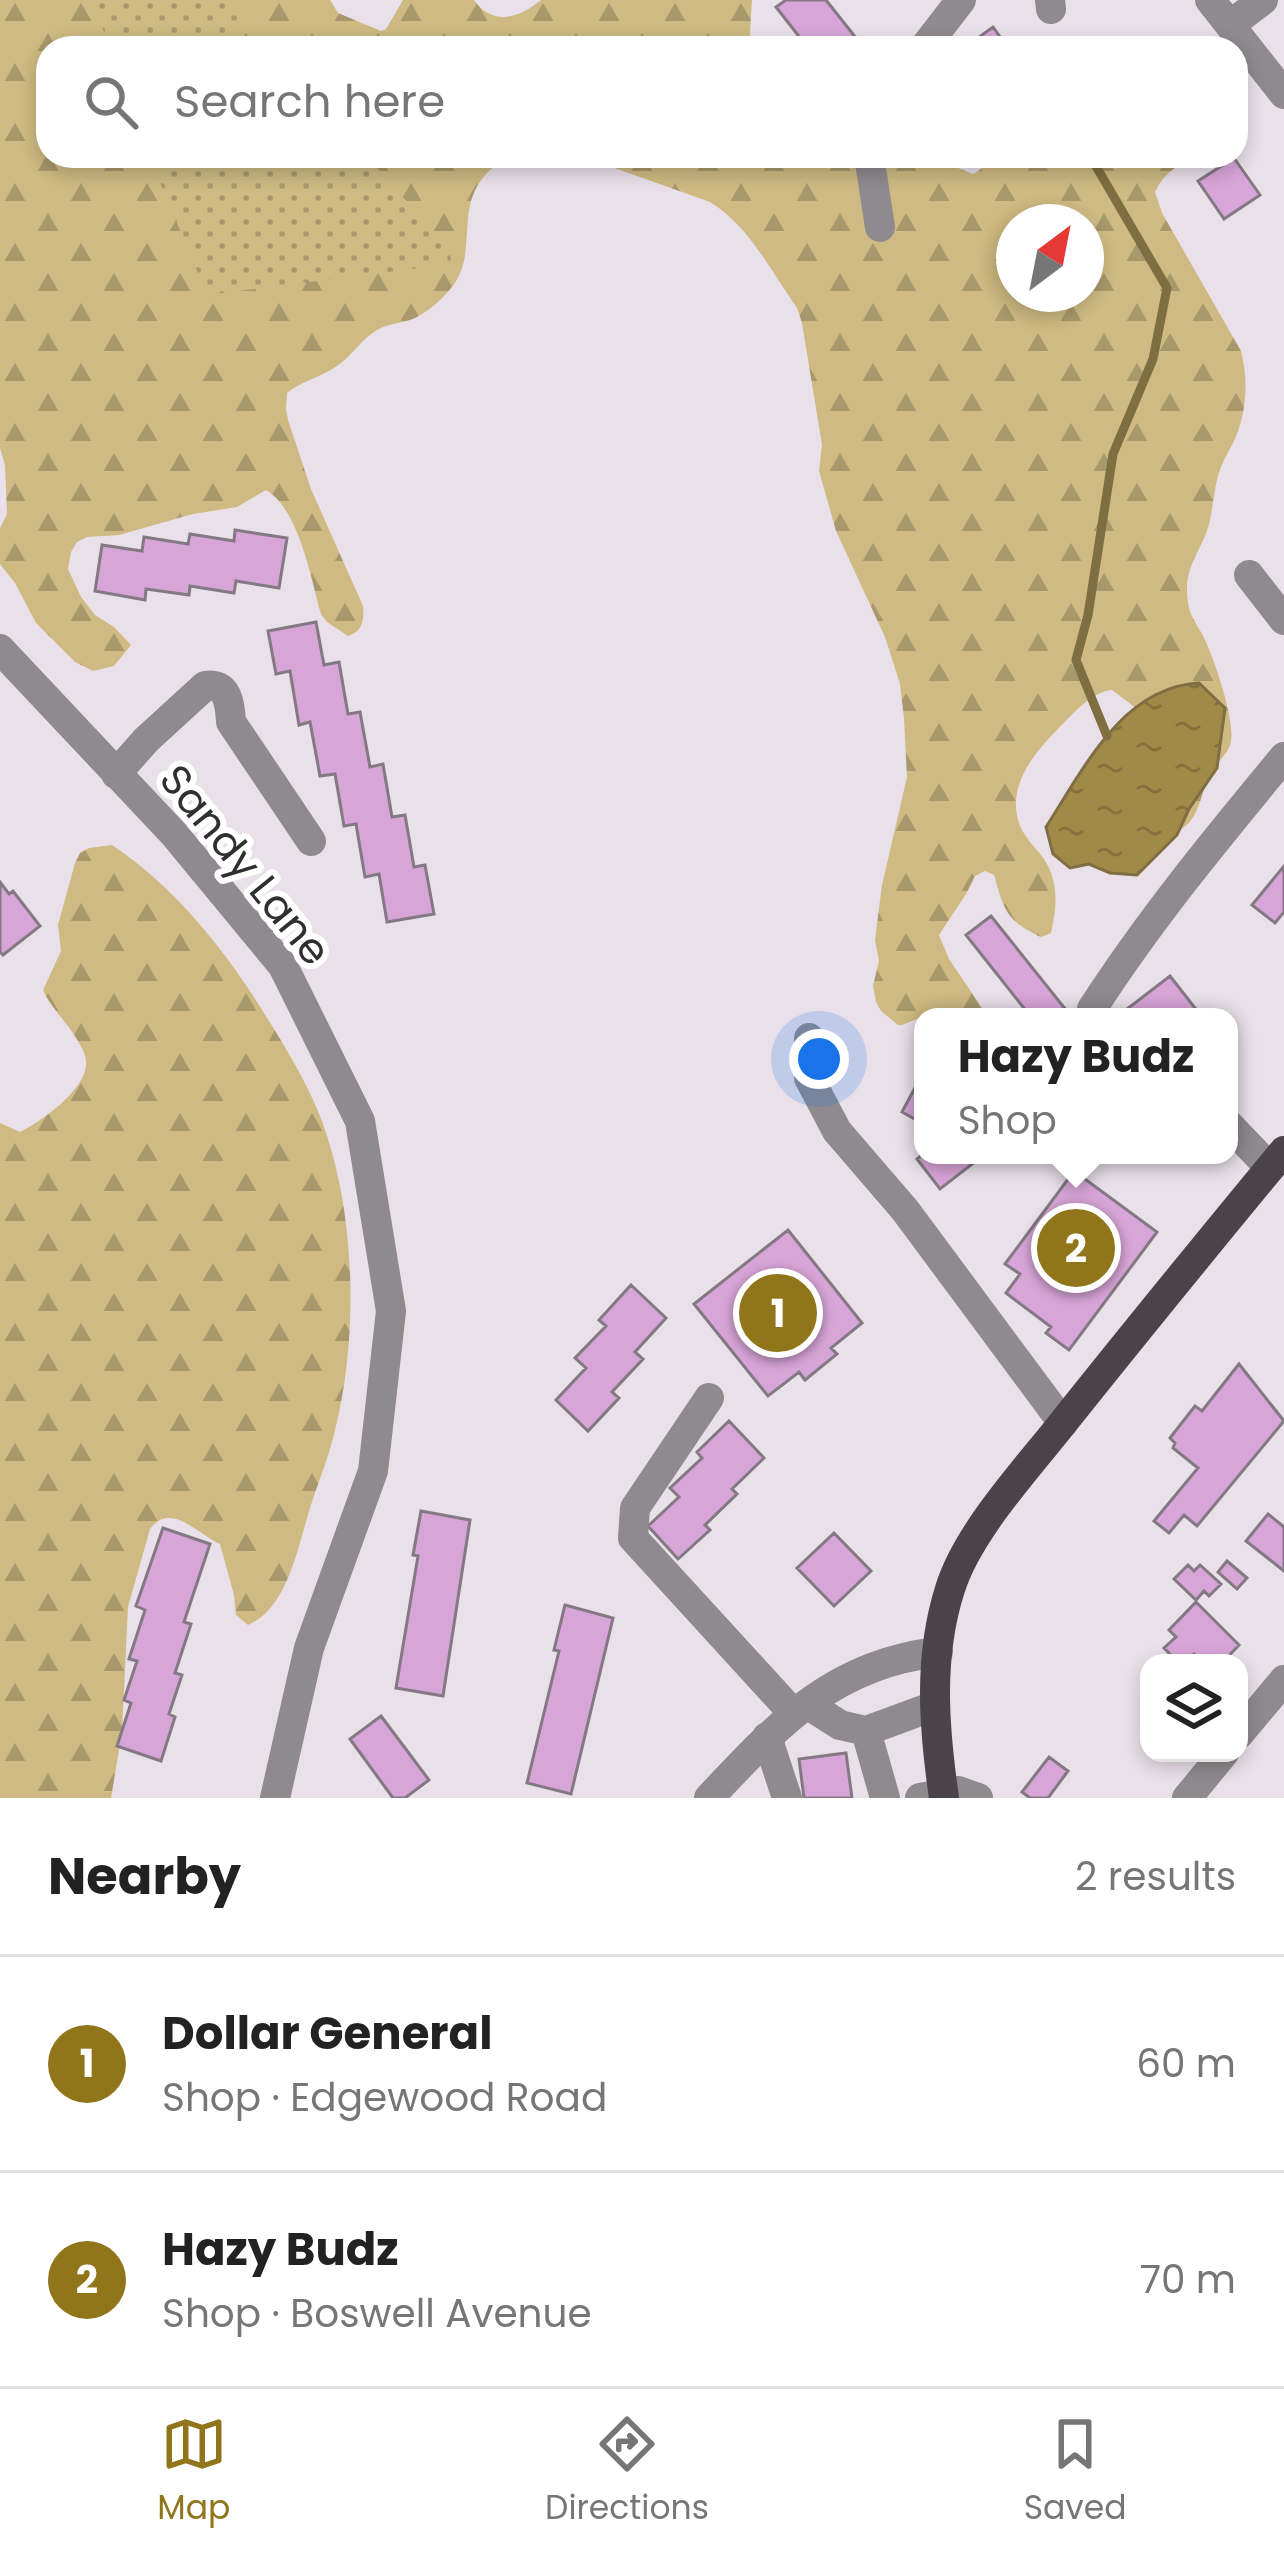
<!DOCTYPE html>
<meta charset="utf-8">
<style>
:root{--surface:#fff;--page:#f6f6f6;--text:#222;--muted:#767676;--line:#e0e0e0;--accent:#90751b}
body{margin:0;font-family:Poppins,sans-serif;background:var(--page);color:var(--text)}
.controls{position:absolute;right:36px;bottom:36px;display:grid;overflow:hidden;border-radius:24px;box-shadow:0 6px 18px #0003}
.controls button{width:108px;height:108px;display:grid;place-items:center;padding:0;border:0;border-bottom:3px solid var(--line);background:var(--surface);color:var(--text);font:60px sans-serif}
.compass{position:absolute;left:996px;top:204px;width:108px;height:108px;border-radius:50%;background:var(--surface);box-shadow:0 6px 18px #0003;rotate:32deg}
.you{position:absolute;left:819px;top:1059px;width:42px;height:42px;margin:-30px;border:9px solid #fff;border-radius:50%;background:#1a73e8;box-shadow:0 0 0 18px #1a73e833}
.badge{display:grid;place-items:center;width:78px;height:78px;border-radius:50%;background:var(--accent);color:#fff;font-size:39px;font-weight:700}
.pin{position:absolute;translate:-50% -50%;border:6px solid #fff;box-shadow:0 3px 12px #0006}
.popup{position:absolute;left:914px;top:1008px;width:324px;height:156px;box-sizing:border-box;display:grid;place-content:center;border-radius:24px;background:var(--surface);filter:drop-shadow(0 3px 9px #0005);font-size:39px;white-space:nowrap;color:var(--muted)}
.popup b{font-size:45px;color:var(--text)}
.popup::after{content:'';position:absolute;left:50%;top:100%;margin-left:-24px;border:24px solid transparent;border-top-color:var(--surface)}
.list{margin:0;padding:0;list-style:none}
h2{display:flex;justify-content:space-between;align-items:center;height:156px;margin:0;padding:0 48px;font-size:51px}
h2 small{font-size:39px;font-weight:400;color:var(--muted)}
.list li{display:grid;grid-template-columns:78px 1fr auto;gap:36px;align-items:center;box-sizing:border-box;height:216px;padding:0 48px;border-top:3px solid var(--line)}
.list b{display:block;font-size:45px;white-space:nowrap}
.list p{margin:0;font-size:39px;white-space:nowrap;color:var(--muted)}
.list em{font-size:39px;font-style:normal;color:var(--muted)}
.icon{flex:none;width:66px;height:66px;fill:none;stroke:currentColor;stroke-width:2;stroke-linecap:round;stroke-linejoin:round}
.map{position:relative;flex:none;width:1284px;height:1798px;overflow:hidden}
.search{position:absolute;background:var(--surface);box-shadow:0 6px 18px #0003;left:36px;right:36px;top:36px;height:132px;display:flex;align-items:center;gap:30px;box-sizing:border-box;padding:0 42px;border-radius:36px;color:var(--muted);font-size:45px}
.sheet{height:588px;background:var(--surface)}
nav{display:flex;justify-content:space-around;align-items:center;box-sizing:border-box;height:168px;border-top:3px solid var(--line);background:var(--surface);font-size:33px;color:var(--muted)}
nav a{display:grid;justify-items:center;gap:6px}
nav .on{color:var(--accent)}
.map>svg:first-child{display:block}
.forest{fill:url(#forest-firs);fill-rule:evenodd}
.park{fill:url(#park-dots)}
.water{fill:url(#water-ripples);stroke:#7f6e41;stroke-width:3}
.lines{fill:none;stroke-linecap:round;stroke-linejoin:round}
.stream{stroke:#7f6e41;stroke-width:9}
.building{fill:#d8a5d8;stroke:#827982;stroke-width:3}
.minor{stroke:#8f8a8e;stroke-width:30}
.major{stroke:#4a434a;stroke-width:30}
.labels{text-anchor:middle;dominant-baseline:central;stroke-width:12;stroke-linejoin:round;paint-order:stroke}
.street-label{font-size:42px;fill:#312e31;stroke:#fff}
</style>
<div class="map">
<svg width="1284" height="1798" viewBox="0 0 1284 1798">
<defs>
<pattern id="forest-firs" width="22" height="20" patternUnits="userSpaceOnUse" patternTransform="scale(3)"><rect width="22" height="20" fill="#ceba82"/><path d="M5 1l3.5 6h-7zM16 11l3.5 6h-7z" fill="#a8986b"/></pattern>
<pattern id="park-dots" width="8" height="8" patternUnits="userSpaceOnUse" patternTransform="scale(3)"><rect width="8" height="8" fill="#ceba82"/><path d="M2 2h.1M6 6h.1" fill="none" stroke="#a8986b" stroke-width="1.8" stroke-linecap="round"/></pattern>
<pattern id="water-ripples" width="26" height="14" patternUnits="userSpaceOnUse" patternTransform="scale(3)"><rect width="26" height="14" fill="#a18a48"/><path d="M2 4q2-2 4 0t4 0M15 11q2-2 4 0t4 0" fill="none" stroke="#84713d"/></pattern>
</defs>
<rect width="100%" height="100%" fill="#eae0ea"/>
<path class="forest" d="M0 0H330L338 13 381 31 386 29 403 0H474C493 27 519 18 541 0H752L749 48H48V156H509C439 198 490 250 445 295 438 303 425 313 415 318 404 323 390 323 379 329 363 337 352 356 337 366 321 377 302 381 287 393L286 409 288 420 311 489 363 606C364 621 363 631 348 636L327 622 321 614C311 579 299 509 266 490L237 507 193 514 119 535 87 537 77 542 71 552 68 569 81 597 95 615 114 627 131 645 114 666 93 671 75 662 36 623 15 583 0 564V528L7 514 5 465 0 448Z
M591 156H817L825 165 848 168 892 156H940L953 166 973 174 1001 156H1193C1177 166 1163 174 1155 192L1162 213 1241 351C1248 378 1247 408 1237 434 1233 445 1225 456 1221 467 1213 487 1214 510 1207 531 1199 552 1186 568 1187 592 1188 613 1192 616 1202 634 1213 654 1235 719 1231 741 1229 756 1212 764 1207 779 1200 800 1198 822 1176 832L1140 711 1112 690C1091 692 1074 713 1059 728 1033 754 1004 789 1021 828 1026 839 1037 849 1044 859 1059 882 1057 907 1051 933L1041 937C1007 921 1004 911 994 875L985 871 975 876 966 894 939 935 949 959 988 1017 927 1015 902 1025H898L881 1011 876 1002 873 986 879 961 875 940 882 885 907 777 904 718 900 684 885 637 836 531 819 471 822 445 802 323 797 308C771 271 749 226 710 202L606 165ZM1014 222H1086V294H1014Z
M112 845C172 885 221 945 259 1005 281 1040 305 1078 320 1116 356 1209 359 1335 335 1430 329 1457 318 1482 310 1508 298 1546 288 1608 248 1625L236 1615 234 1595 220 1544C197 1534 171 1501 150 1529L128 1607 122 1732 111 1798H0V1123L20 1132C42 1121 84 1091 86 1065 87 1055 81 1046 76 1038 66 1021 51 1008 43 990L61 951 58 925 75 863 80 853 89 848Z"/>
<path class="park" d="M92 0H231L246 17 211 48H110Z
M149 156H367L450 251 451 264 207 295Z"/>
<path class="water" d="M1199 683 1225 708 1217 768 1189 809 1177 835 1137 875 1110 873 1089 864 1070 868 1053 854 1046 827C1083 770 1122 687 1199 683Z"/>
<g class="lines">
<path class="stream" d="M1090 156 1167 288 1153 359 1113 454 1088 615 1076 660 1107 736"/>
</g>
<path class="building" d="M786 0H826L864 48H808L776 7Z
M993 27 1008 48H964Z
M1234 158 1260 195 1224 219 1198 181Z
M235 530 287 538 279 588 236 581 234 593 190 586 189 595 146 589 145 600 95 591 102 545 142 551 144 537 188 544 190 534 234 541Z
M316 622 324 665 339 662 348 714 360 712 370 767 383 764 392 817 405 815 414 867 425 865 434 914 387 922 379 874 365 877 356 824 344 826 335 774 320 776 310 722 299 725 290 671 276 674 268 631Z
M1284 866V912L1275 923 1252 905Z
M0 882 9 894 13 891 40 926 3 955 0 952Z
M991 916 1070 1015 1068 1017H1031L966 935Z
M1170 976 1202 1017H1119L1118 1016Z
M918 1082 923 1085V1117L920 1122 902 1112Z
M923 1154 978 1155 980 1158 940 1189 917 1159Z
M1074 1171 1157 1232 1069 1350 1046 1333 1051 1327 1006 1293 1020 1274 1005 1264Z
M788 1230 862 1323 831 1348 837 1354 805 1380 799 1372 768 1396 694 1304Z
M631 1285 666 1318 635 1352 643 1359 612 1392 619 1398 588 1431 556 1400 586 1368 575 1358 606 1326 599 1320Z
M1239 1364 1284 1421 1197 1526 1184 1515 1169 1533 1154 1521 1198 1468 1173 1448 1175 1443 1170 1438 1195 1406 1202 1411Z
M729 1421 764 1458 732 1489 737 1494 705 1525 710 1530 678 1559 648 1526 679 1497 670 1488 702 1458 697 1452Z
M421 1511 470 1520 443 1696 396 1688 418 1556 413 1555Z
M1268 1514 1284 1527V1571L1246 1541Z
M163 1528 210 1544 184 1622 191 1624 175 1673 182 1675 169 1714 175 1717 161 1761 117 1746 131 1703 124 1700 137 1661 129 1659 145 1610 136 1606Z
M834 1533 871 1571 834 1606 797 1568Z
M1227 1561 1247 1578 1237 1589 1218 1572Z
M1188 1565 1194 1571 1200 1565 1221 1584 1209 1596 1204 1591 1196 1600 1174 1579Z
M1196 1602 1239 1645 1222 1663 1216 1660 1213 1663H1203L1194 1654 1185 1663H1179L1164 1648 1176 1637 1169 1630Z
M565 1605 613 1618 571 1794 527 1783 559 1651 554 1650Z
M381 1716 429 1780 405 1798H393L350 1739Z
M846 1753 852 1798H804L799 1759Z
M1049 1757 1068 1771 1048 1798H1030L1022 1792Z"/>
<g class="lines">
<path class="minor" d="M1050 0 1051 9
M1210 0 1284 94
M1230 25 1263 0
M924 48 961 0
M869 156 880 227
M1249 575 1284 620
M0 649 174 834 283 966 360 1121 391 1311 373 1471 309 1648 275 1798
M116 774 146 740 205 686C228 682 230 704 231 722L311 841
M1094 1017 1092 1009C1150 919 1217 838 1284 757
M809 1038V1078L837 1131 905 1210 1063 1423
M1229 1125 1270 1168
M709 1398 635 1508 633 1538 794 1714
M807 1704 840 1725 866 1731
M1239 1734 1284 1680
M767 1737 787 1798
M709 1798C778 1725 832 1664 938 1652
M885 1798 866 1731 934 1706
M920 1798 958 1791 978 1798
M1187 1798 1224 1753"/>
<path class="major" d="M944 1798C934 1728 928 1658 950 1589 967 1534 1022 1474 1058 1429 1132 1336 1208 1243 1284 1151"/>
</g>
<g class="labels">
<g class="street-label">
<text transform="translate(245 865) rotate(51)">Sandy Lane</text>
</g>
</g>
</svg>
<div class="controls">
<button><svg class="icon" aria-label="layers" viewBox="0 0 24 24"><path d="M12 4l9 5-9 5-9-5zM3 14l9 5 9-5"/></svg></button>
</div>
<svg class="compass" viewBox="-18 -18 36 36"><path d="M0-13l5 13h-10z" fill="#e53935"/><path d="M0 13l5-13h-10z" fill="#767676"/></svg>
<div class="you"></div>
<div class="pin badge" style="left:778px;top:1313px">1</div>
<div class="pin badge" style="left:1076px;top:1248px">2</div>
<div class="popup"><b>Hazy Budz</b>Shop</div>
<div class="search"><svg class="icon" aria-label="search" viewBox="0 0 24 24"><circle cx="10" cy="10" r="6"/><path d="M15 15l6 6"/></svg>Search here</div>
</div>
<section class="sheet">
<h2>Nearby<small>2 results</small></h2>
<ul class="list">
<li><span class="badge">1</span><div><b>Dollar General</b><p>Shop · Edgewood Road</p></div><em>60 m</em></li>
<li><span class="badge">2</span><div><b>Hazy Budz</b><p>Shop · Boswell Avenue</p></div><em>70 m</em></li>
</ul>
</section>
<nav>
<a class="on"><svg class="icon" aria-label="map" viewBox="0 0 24 24"><path d="M3 6l6-2 6 2 6-2v14l-6 2-6-2-6 2zM9 4v14M15 6v14"/></svg>Map</a>
<a><svg class="icon" aria-label="directions" viewBox="0 0 24 24"><path d="M12 3l9 9-9 9-9-9zM9 14v-3h6M13 9l2 2-2 2"/></svg>Directions</a>
<a><svg class="icon" aria-label="saved" viewBox="0 0 24 24"><path d="M7 4h10v16l-5-4-5 4z"/></svg>Saved</a>
</nav>
